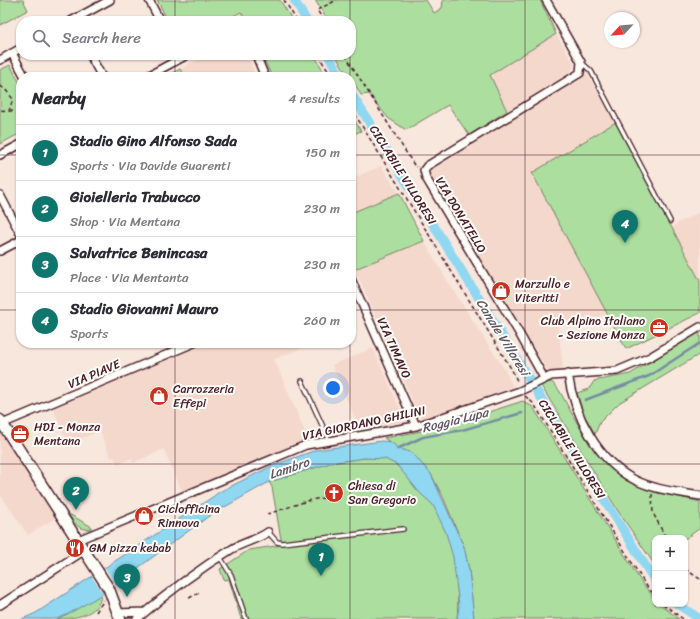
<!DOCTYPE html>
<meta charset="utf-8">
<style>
:root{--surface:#fff;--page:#f2f2f3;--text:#2b2b33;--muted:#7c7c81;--line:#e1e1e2;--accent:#0f766e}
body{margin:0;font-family:Sriracha,sans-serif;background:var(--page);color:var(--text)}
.controls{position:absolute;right:12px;bottom:12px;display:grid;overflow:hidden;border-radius:8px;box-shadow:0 1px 3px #0004}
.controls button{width:36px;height:36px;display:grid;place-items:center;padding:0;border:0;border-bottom:1px solid var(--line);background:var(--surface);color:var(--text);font:20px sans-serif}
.compass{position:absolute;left:604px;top:12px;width:36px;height:36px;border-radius:50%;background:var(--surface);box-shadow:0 1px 3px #0004;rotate:244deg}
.you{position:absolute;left:333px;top:388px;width:14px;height:14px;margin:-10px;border:3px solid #fff;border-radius:50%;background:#1a73e8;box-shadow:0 0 0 6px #1a73e833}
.badge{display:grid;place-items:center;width:26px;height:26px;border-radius:50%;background:var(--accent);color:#fff;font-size:13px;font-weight:700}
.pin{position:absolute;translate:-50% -33px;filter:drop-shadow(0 1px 2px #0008)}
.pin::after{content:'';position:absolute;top:21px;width:14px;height:12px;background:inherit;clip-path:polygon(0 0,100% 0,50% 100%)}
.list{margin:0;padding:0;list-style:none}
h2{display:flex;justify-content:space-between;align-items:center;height:52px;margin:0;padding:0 16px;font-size:17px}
h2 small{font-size:13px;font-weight:400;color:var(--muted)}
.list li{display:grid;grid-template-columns:26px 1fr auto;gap:12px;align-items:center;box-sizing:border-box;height:56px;padding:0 16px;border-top:1px solid var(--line)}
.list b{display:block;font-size:15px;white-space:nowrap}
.list p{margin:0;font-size:13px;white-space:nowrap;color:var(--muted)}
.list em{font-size:13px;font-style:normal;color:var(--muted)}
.icon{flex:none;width:22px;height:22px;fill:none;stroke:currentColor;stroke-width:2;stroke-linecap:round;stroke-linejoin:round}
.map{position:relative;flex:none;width:700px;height:619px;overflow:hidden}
.search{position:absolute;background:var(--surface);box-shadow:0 1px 3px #0004;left:16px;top:16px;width:340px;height:44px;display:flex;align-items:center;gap:10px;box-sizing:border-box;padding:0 14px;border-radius:16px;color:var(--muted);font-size:15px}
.panel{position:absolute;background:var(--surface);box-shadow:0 1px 3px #0004;left:16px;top:72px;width:340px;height:276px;border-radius:16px}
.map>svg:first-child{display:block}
.built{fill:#f4d8cb}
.green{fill:#acde9f;stroke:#7b7e65}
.water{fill:#90d7f2;stroke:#748da2}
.pier{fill:#f8e7dd}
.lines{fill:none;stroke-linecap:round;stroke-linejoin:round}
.stream{stroke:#748da2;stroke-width:2.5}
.canal{stroke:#90d7f2;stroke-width:9}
.lane-casing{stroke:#4a1f2b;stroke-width:6}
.street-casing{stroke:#4a1f2b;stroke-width:10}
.secondary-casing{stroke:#4a1f2b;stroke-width:13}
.path{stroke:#4a1f2b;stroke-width:1.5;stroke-dasharray:4 3;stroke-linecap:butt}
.lane{stroke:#fdfcf7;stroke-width:3.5}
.street{stroke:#fdfcf7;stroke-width:7}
.secondary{stroke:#fdfcf7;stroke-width:10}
.grid{fill:none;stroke:#4a1f2b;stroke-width:1;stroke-opacity:0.55}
.labels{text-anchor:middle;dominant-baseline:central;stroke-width:4;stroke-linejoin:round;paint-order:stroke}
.street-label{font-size:12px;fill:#4a1f2b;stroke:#fdfcf7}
.poi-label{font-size:12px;fill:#4a1f2b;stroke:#fdfcf7;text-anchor:start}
.water-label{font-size:13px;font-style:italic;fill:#5f5667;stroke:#fdfcf7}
</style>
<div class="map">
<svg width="700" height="619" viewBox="0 0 700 619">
<rect width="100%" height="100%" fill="#f8e7dd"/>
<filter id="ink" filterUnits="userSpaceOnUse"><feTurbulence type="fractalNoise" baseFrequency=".025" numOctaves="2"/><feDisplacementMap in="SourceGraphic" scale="8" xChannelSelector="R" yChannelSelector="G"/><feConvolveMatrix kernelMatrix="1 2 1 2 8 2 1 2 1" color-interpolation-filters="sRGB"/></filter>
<g filter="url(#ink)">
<path class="built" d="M556 34 574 64 571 72 507 111 490 75Z
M207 55H247L256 77H185L180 69Z
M587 74 616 122 532 173 608 313 589 321 558 326 563 368 549 373 427 171Z
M381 166 399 193 351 213V179Z
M700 212V281L672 229 676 224Z
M424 241 448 282 504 369 513 387 426 419 419 416 355 269Z
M207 343H315L274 359 308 439 182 492 164 449 133 463 131 458 118 465 114 457 111 458 100 431 68 444 53 408Z
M373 348 406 422 360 429 332 365Z
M0 427 58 516 28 535 0 494Z"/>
<path class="green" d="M0 0H23L28 10 0 25Z
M157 0H280L293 21H246L241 12 224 21H168Z
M315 0H426L434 13 442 8 443 0H540L556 34 490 75 507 111 469 135 448 105 406 130 388 118 369 94 361 95 351 77H349L335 55H351V21H328Z
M262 55H314L327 77H272Z
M10 65 21 85V133L0 144V70Z
M180 69 185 77H164Z
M351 115 361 131 351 135Z
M616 122 700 281V313L626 349 532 173Z
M399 193 424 241 355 269 351 259V213Z
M700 332V354L619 403 600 422 595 434 583 413 577 393 589 389 594 381 630 374Z
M552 382 559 390C577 422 595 463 629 481 650 492 677 496 700 502V528L685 539V538H655L654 564 618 511 540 384Z
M523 401 533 407 642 583 655 599V604H660L679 619H474L469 570 464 547 443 497 431 474 412 453 398 448 384 438 438 428Z
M364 458C370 458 379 457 385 459 400 463 408 479 417 490 422 495 428 499 433 505 454 531 460 587 457 619H241L229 579 224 580 220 569 249 550 282 545 272 487 269 482 330 463Z
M69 514 92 527 91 529C80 531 73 523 69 514Z
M101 595C100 615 73 619 57 619Z"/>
<path class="water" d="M382 441 391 442 398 448 412 453 431 474 464 547 469 570 474 619H457L459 606 453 557 446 533 433 505 419 492 397 465 385 459 364 458 330 463 269 482 209 516 101 595 70 613 57 619H22L36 613 214 496 219 492 272 466 316 450Z"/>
<path class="pier" d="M105 568 116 585 103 593 92 577Z"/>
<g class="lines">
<path class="stream" d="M585 400 649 376 700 343
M397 449 423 437 462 430 522 413"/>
<path class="canal" d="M294 0 307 21
M328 55 341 77
M351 93 655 581
M677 604 700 619"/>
<defs>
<path id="lane" d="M582 63 591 71 670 221
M302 381 329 440
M268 532 277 542 282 543 403 529
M220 557 231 575 246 619"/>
<path id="street" d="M149 0 160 21
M71 21 110 0
M12 53 25 77
M90 55 102 77
M256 55 265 77
M0 60 21 48
M146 77 187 55
M0 155 21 144
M0 195 21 235
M0 251 21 240
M351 279 416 426
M568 374C574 414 597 461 635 480 655 490 678 492 700 496
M544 378 519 333 426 178 424 170 427 166 580 73 581 62 546 0
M2 424 194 343
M78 540 306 445 416 426 520 391 551 376 617 371 650 357 700 327
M0 605 85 550
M117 613 145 612
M137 619C166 594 199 569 232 549 242 543 261 538 268 532"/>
<path id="secondary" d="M0 420 109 589 120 619"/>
</defs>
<use href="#lane" class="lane-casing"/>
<use href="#street" class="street-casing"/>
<use href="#secondary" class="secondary-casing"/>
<path class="path" d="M284 0 297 21
M324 21 317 10 337 0
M318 55 332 77
M345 55 414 165 417 167
M0 86 5 89 13 99 9 111 0 110
M351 108 512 370 518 383
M9 111H21
M525 396 534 404 645 584 655 596
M652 494 653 513 666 538
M267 514C286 509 304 500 324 498
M685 569 700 579
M189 598 201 592
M663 604 683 619
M96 612 104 600"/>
<use href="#lane" class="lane"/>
<use href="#street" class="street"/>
<use href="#secondary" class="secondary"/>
</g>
</g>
<path class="grid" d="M175 0V21M350 0V21M525 0V619M175 55V77M350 55V77M0 155H21M351 155H700M0 310H21M351 310H700M175 343V619M350 343V619M0 464H700"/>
<defs>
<symbol id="shop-disc" viewBox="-11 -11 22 22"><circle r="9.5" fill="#c8321e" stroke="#fdfcf7"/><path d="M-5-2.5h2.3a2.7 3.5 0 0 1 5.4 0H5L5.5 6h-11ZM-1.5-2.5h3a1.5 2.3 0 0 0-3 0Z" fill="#fff"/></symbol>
<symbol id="office-disc" viewBox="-11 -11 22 22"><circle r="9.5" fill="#c8321e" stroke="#fdfcf7"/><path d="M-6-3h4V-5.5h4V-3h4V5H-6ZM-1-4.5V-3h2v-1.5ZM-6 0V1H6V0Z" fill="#fff"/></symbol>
<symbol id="church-disc" viewBox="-11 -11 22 22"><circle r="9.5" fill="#c8321e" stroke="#fdfcf7"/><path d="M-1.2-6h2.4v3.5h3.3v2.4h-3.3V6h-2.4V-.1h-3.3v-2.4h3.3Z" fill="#fff"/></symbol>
<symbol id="restaurant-disc" viewBox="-11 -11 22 22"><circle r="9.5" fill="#c8321e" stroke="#fdfcf7"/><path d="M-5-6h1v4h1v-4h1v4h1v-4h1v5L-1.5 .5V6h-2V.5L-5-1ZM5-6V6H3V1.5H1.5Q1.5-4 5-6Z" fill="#fff"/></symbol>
</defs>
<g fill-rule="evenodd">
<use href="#shop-disc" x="490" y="280" width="22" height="22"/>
<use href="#office-disc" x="648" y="317" width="22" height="22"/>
<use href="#shop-disc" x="148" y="385" width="22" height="22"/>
<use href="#office-disc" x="9" y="423" width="22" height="22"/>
<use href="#church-disc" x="323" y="482" width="22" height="22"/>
<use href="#shop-disc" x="133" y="505" width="22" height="22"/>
<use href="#restaurant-disc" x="64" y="537" width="22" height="22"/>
</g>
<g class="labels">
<g class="street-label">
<text transform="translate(403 175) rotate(58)">CICLABILE VILLORESI</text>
<text transform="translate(461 215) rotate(59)">VIA DONATELLO</text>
<text transform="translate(394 348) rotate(66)">VIA TIMAVO</text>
<text transform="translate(94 374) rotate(-23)">VIA PIAVE</text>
<text transform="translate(364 423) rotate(-12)">VIA GIORDANO GHILINI</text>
<text transform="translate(572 449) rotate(58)">CICLABILE VILLORESI</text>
</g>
<g class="poi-label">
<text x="515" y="284">Marzullo e<tspan x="515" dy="14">Viteritti</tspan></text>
<text x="645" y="321" text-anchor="end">Club Alpino Italiano<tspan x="645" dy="14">- Sezione Monza</tspan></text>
<text x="173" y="389">Carrozzeria<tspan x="173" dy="14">Effepi</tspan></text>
<text x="34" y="427">HDI - Monza<tspan x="34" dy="14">Mentana</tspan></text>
<text x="348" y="486">Chiesa di<tspan x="348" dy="14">San Gregorio</tspan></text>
<text x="158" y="509">Ciclofficina<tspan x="158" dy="14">Rinnova</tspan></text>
<text x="89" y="548">GM pizza kebab</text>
</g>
<g class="water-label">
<text transform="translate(503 337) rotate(58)">Canale Villoresi</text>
<text transform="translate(455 420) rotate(-14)">Roggia Lupa</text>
<text transform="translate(289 468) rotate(-19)">Lambro</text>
</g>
</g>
</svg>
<div class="controls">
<button>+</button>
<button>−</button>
</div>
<svg class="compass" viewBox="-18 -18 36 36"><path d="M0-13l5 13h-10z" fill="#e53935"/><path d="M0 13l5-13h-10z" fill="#7c7c81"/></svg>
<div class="you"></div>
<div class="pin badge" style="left:321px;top:576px">1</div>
<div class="pin badge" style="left:76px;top:510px">2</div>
<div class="pin badge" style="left:127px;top:597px">3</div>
<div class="pin badge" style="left:625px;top:243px">4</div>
<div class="search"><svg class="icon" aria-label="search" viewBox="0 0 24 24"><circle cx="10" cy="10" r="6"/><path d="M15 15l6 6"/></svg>Search here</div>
<section class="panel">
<h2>Nearby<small>4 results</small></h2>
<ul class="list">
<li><span class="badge">1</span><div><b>Stadio Gino Alfonso Sada</b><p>Sports · Via Davide Guarenti</p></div><em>150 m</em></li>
<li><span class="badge">2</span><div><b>Gioielleria Trabucco</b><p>Shop · Via Mentana</p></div><em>230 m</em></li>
<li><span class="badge">3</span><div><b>Salvatrice Benincasa</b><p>Place · Via Mentanta</p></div><em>230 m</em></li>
<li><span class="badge">4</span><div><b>Stadio Giovanni Mauro</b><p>Sports</p></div><em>260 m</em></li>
</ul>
</section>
</div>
